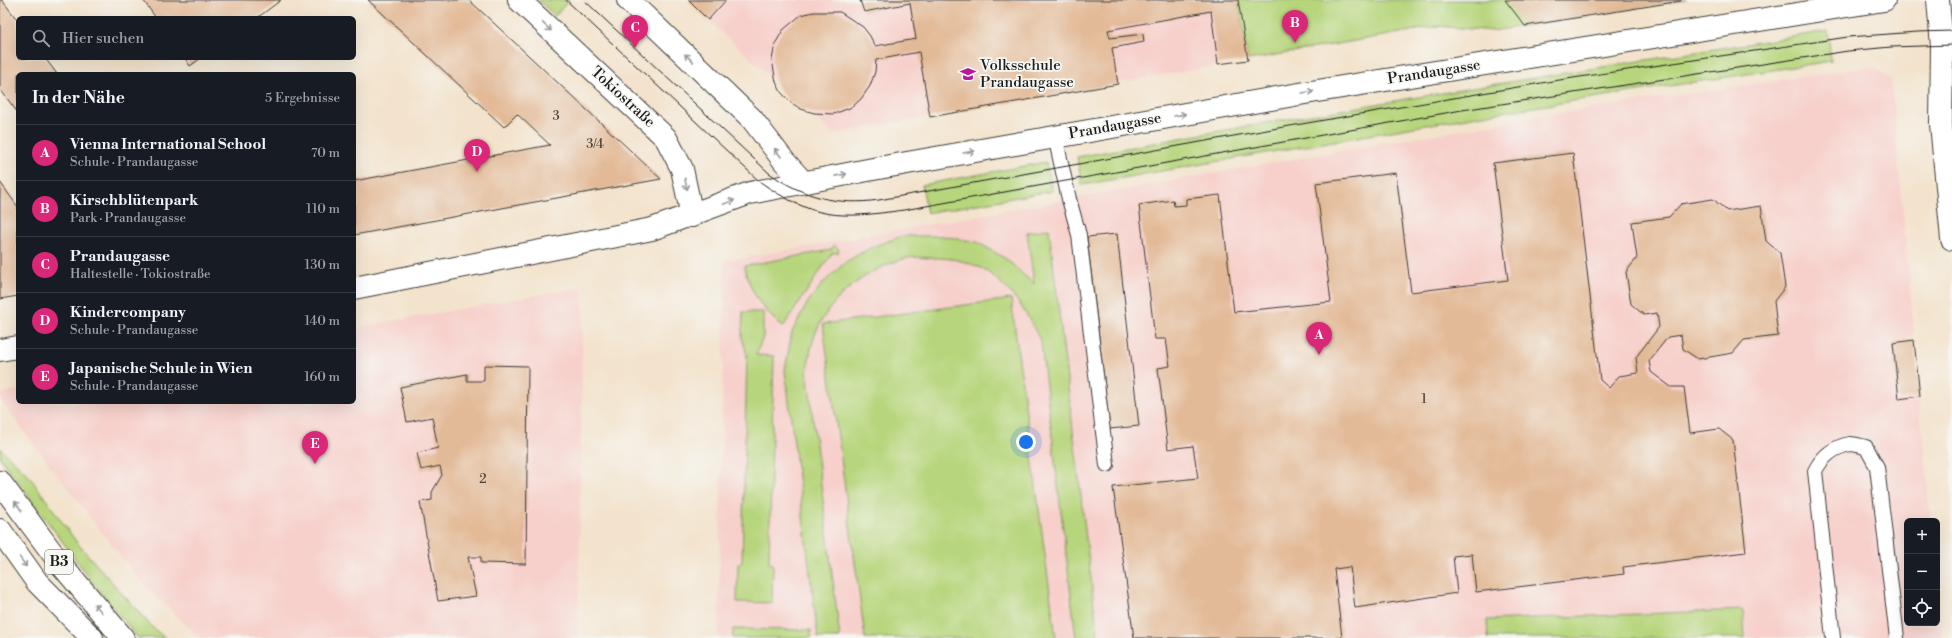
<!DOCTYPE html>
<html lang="de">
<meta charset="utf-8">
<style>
:root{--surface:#171b24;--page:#20242c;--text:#f1f3f6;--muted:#9ea1a6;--line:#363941;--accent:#db2777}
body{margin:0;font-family:"Libre Bodoni",serif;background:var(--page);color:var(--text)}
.controls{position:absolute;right:12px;bottom:12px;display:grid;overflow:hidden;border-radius:6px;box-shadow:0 4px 16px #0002}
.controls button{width:36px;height:36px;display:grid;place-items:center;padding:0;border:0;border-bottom:1px solid var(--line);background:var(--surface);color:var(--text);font:20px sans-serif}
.you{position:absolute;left:1026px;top:442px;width:14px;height:14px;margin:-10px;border:3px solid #fff;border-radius:50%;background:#1a73e8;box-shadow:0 0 0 6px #1a73e833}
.badge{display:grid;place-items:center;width:26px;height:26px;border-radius:50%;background:var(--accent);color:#fff;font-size:13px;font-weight:700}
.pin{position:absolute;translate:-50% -33px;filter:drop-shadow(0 1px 2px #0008)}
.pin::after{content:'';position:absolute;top:21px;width:14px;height:12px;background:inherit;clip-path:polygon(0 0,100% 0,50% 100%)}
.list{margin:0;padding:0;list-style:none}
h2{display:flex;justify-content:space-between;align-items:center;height:52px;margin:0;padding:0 16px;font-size:17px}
h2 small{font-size:13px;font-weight:400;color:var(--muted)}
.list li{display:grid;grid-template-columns:26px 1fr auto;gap:12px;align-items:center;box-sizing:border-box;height:56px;padding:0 16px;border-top:1px solid var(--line)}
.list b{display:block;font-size:15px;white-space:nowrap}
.list p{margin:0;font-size:13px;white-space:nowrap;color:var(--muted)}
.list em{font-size:13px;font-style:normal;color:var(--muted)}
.icon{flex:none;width:22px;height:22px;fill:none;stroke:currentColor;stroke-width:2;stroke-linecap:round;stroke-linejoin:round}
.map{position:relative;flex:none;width:1952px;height:638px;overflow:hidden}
.search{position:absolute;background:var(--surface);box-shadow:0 4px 16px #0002;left:16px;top:16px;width:340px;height:44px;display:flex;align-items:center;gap:10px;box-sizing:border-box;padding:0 14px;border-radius:6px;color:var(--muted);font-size:15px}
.panel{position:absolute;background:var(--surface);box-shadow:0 4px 16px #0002;left:16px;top:72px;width:340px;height:332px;border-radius:6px}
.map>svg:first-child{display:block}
.built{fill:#f7d0cb}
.green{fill:#b7d57b;stroke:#6a784c}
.building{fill:#e3ba97}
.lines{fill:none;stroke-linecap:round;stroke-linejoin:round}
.lane-casing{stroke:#3c3a36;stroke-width:16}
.street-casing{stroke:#3c3a36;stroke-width:24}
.primary-casing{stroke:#3c3a36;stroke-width:24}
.lane{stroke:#fff;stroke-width:14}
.street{stroke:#fff;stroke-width:22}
.primary{stroke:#fff;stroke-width:22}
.tram{stroke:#1c1c1c;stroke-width:1}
.oneway{stroke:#999}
.labels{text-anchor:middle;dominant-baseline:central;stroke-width:3.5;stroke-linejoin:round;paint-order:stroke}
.number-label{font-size:13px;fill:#4e443b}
.shield{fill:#f6f6f2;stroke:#5d5d5c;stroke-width:1}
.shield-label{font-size:14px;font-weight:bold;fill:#1c1c1c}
.poi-label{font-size:15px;fill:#1c1c1c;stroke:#f6f6f2;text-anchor:start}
.street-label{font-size:15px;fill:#1c1c1c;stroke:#f6f6f2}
</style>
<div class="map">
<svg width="1952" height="638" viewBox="0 0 1952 638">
<rect width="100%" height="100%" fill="#f6f6f2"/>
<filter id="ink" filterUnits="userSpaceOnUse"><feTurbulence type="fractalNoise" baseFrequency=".025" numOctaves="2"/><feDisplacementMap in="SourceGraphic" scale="8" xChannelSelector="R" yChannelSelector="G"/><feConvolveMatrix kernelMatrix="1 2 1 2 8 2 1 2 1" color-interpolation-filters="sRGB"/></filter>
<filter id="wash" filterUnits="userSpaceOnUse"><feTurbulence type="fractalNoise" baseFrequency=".012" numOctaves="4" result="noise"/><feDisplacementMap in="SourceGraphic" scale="16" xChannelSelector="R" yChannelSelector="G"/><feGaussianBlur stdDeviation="0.9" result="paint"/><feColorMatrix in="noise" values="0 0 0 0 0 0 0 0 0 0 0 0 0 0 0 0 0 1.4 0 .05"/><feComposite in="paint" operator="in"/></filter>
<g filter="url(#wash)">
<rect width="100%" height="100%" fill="#f3e3cc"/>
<path class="built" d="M726 0H1238L1248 60 833 134 708 20Z
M1874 66 1891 80 1914 332 1906 341 1914 340 1920 396 1918 397 1920 424H1922L1931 521H1907V623H1937V583L1942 638H718L725 261 1395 141 1567 112Z
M583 287 578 638H200L142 582 96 525 0 400V393L18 390V402H354V328Z"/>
<path class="green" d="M538 0H569L555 16Z
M1238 0H1686L1492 31 1439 26 1248 60Z
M1828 31 1831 61 1489 114 1082 185 1077 157C1327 110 1577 71 1828 31Z
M1046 162 1052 191 927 213 922 185Z
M1049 229 1098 638H1076L1041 343C1029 316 1017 296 994 277 978 263 952 257 932 258 923 258 912 256 904 259 866 269 824 301 813 341 810 350 809 361 807 371L840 638H818L785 370 792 332 808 302 824 282 847 261 872 247 902 236H943L977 242 1006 259 1034 284 1027 232Z
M834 245 839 249 838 253H832L783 327C762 310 750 291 744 266L831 250Z
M1011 299 1056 638H865L823 324Z
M743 312H763V337L756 355 774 356 769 563 773 564 772 603 737 602 738 564 742 563 747 355 742 338Z
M0 448 29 476 78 544 152 627 165 638H138L97 588 0 458Z
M1743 610 1745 638H1488L1487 620Z
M733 629 811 630V638H733Z"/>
<g id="blocks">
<path class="building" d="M0 0H2L18 21V58H45L57 74H18V113L0 89Z
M143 0H281L257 18H156Z
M368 0H469L661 179 354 235V181L550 145 517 114 504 127Z
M688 0H726L708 20Z
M860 0H1238L1248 60 1218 64 1211 11 1108 30 1110 38 1143 34 1144 42 1112 48 1118 84 930 117 919 52 876 60 875 72 870 86 861 99 852 107 834 114 814 113 801 109 790 102 781 92 776 82 772 60 775 44 783 30 801 15 814 12H840L863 27 870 36 875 46 916 39 910 3 864 12Z
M1505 0H1681V1L1525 26Z
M185 58H201L190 66Z
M1573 153 1600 380 1609 388 1619 376 1638 373 1636 357 1659 327 1657 313 1644 315 1631 304 1626 272 1637 258 1632 222 1669 217 1681 204 1713 199 1727 211 1761 206 1766 241 1780 253 1785 287 1774 301 1778 336 1744 340 1733 353 1698 359 1683 349 1681 335 1668 337 1649 361 1651 372 1671 387H1684L1690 433 1719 429 1733 440 1746 552 1623 567 1624 574 1476 592 1472 554 1453 556 1457 593 1355 608 1350 567 1334 569 1342 638H1134L1113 487 1198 478 1193 446 1168 449 1158 368 1170 366 1166 339H1155L1139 205 1173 200 1174 206 1186 205V199L1220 195 1234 312 1331 302 1316 183 1396 173 1411 292 1508 280 1493 163Z
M0 182 18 207V296L0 299Z
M1117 234 1139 426 1110 429 1087 237Z
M1914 340 1920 396 1899 399 1893 343Z
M484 365 528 366 526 564 481 563V557H468L476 596 438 601 420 502 432 500V492L442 475 440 466 421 470 417 453 438 448 432 417 407 422 400 387 467 374V381H484Z"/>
</g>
</g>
<g filter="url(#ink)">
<use href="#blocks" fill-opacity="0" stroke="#3c3a36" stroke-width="1"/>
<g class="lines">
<defs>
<path id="lane" d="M1055 136 1069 199 1079 235 1107 465
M1833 638 1815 471C1822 457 1834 447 1850 444 1855 444 1861 446 1866 447L1877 467 1897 638"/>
<path id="street" d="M519 0 666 138 682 169 692 216
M628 0 752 119 784 161 803 182
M1938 0 1942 46 1941 124 1952 239
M354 288 652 229 750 193 873 169 1305 93 1884 0
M0 350 18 347"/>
<path id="primary" d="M0 482 59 562 123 638
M0 530 37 582 92 638"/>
</defs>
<use href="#lane" class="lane-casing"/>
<use href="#street" class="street-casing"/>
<use href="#primary" class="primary-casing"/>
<use href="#lane" class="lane"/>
<use href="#street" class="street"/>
<use href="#primary" class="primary"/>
<path class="tram" d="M566 0 759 181C814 220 839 219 904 210L1462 110 1848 51 1891 47 1952 45
M584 0 769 173C803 197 838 206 879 200L1278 128 1553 81 1848 37 1917 32 1952 31"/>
</g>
<defs><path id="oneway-shaft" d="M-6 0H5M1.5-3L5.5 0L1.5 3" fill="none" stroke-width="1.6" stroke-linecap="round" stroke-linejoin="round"/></defs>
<g class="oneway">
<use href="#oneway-shaft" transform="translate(547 27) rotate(43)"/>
<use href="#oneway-shaft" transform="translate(689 58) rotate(-137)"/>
<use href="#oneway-shaft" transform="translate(1308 92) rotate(-9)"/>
<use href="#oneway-shaft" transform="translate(1180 115) rotate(-10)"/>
<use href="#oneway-shaft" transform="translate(969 152) rotate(-10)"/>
<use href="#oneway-shaft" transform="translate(778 153) rotate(-127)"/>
<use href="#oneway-shaft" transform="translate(841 175) rotate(-11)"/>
<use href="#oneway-shaft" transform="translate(686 184) rotate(78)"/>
<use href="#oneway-shaft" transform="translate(729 202) rotate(-21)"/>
<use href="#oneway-shaft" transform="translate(18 506) rotate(-127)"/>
<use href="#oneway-shaft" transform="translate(23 562) rotate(54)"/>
<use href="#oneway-shaft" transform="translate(98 608) rotate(-130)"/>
</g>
</g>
<defs>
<symbol id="school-bare" viewBox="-9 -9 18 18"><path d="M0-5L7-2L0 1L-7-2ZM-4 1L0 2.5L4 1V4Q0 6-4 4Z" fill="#b5179e" stroke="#f6f6f2" stroke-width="2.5" paint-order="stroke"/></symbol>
</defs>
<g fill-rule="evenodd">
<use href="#school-bare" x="957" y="63" width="22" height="22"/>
</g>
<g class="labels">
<g class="number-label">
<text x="556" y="116">3</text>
<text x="595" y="144">3/4</text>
<text x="1424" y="399">1</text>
<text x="483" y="479">2</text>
</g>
<rect class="shield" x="45" y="550" width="28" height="24" rx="3"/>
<g class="shield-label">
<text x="59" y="562">B3</text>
</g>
<g class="poi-label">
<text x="980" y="65">Volksschule<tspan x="980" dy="17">Prandaugasse</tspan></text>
</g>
<g class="street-label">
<text transform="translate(1434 72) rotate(-9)">Prandaugasse</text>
<text transform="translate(623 97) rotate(43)">Tokiostraße</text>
<text transform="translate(1115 126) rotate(-10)">Prandaugasse</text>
</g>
</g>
</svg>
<div class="controls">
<button>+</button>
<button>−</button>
<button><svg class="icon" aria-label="locate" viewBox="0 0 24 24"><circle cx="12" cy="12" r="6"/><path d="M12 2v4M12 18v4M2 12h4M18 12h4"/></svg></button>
</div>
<div class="you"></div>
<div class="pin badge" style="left:1319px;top:355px">A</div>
<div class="pin badge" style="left:1295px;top:43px">B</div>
<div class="pin badge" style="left:635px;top:48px">C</div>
<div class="pin badge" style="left:477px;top:172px">D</div>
<div class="pin badge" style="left:315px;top:464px">E</div>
<div class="search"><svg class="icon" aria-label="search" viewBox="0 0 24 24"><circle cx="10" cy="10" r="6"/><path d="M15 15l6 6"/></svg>Hier suchen</div>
<section class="panel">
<h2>In der Nähe<small>5 Ergebnisse</small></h2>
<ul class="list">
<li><span class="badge">A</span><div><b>Vienna International School</b><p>Schule · Prandaugasse</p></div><em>70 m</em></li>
<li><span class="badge">B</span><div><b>Kirschblütenpark</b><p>Park · Prandaugasse</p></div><em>110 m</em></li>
<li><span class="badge">C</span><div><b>Prandaugasse</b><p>Haltestelle · Tokiostraße</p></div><em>130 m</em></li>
<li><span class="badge">D</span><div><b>Kindercompany</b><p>Schule · Prandaugasse</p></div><em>140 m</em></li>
<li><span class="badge">E</span><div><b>Japanische Schule in Wien</b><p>Schule · Prandaugasse</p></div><em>160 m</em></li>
</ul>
</section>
</div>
